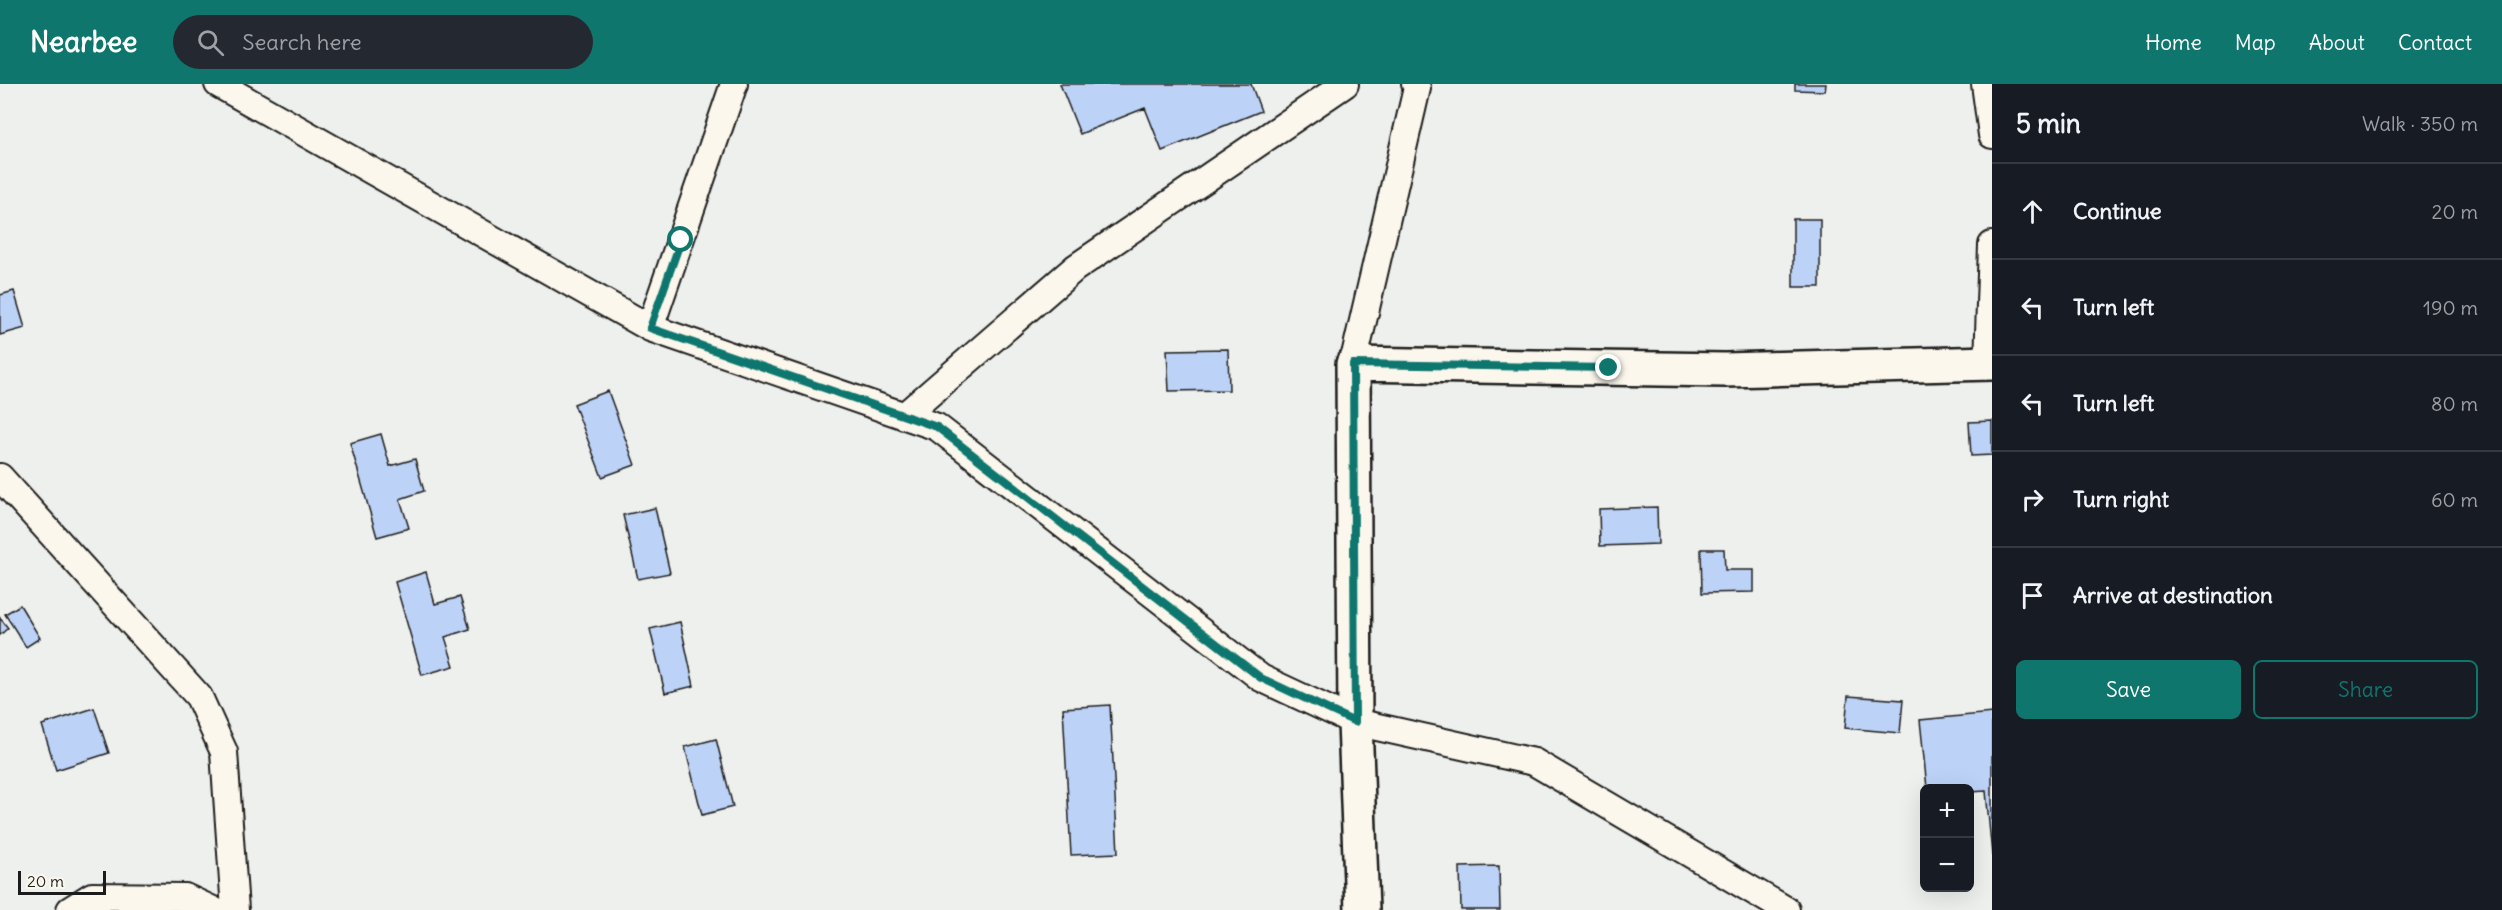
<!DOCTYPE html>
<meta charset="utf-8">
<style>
:root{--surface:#171b24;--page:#242831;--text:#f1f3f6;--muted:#9ea1a6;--line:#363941;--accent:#0f766e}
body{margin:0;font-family:Delius,sans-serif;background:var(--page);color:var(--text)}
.controls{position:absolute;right:18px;bottom:18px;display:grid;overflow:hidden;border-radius:9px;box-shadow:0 6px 24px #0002}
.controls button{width:54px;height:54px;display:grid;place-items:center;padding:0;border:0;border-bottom:2px solid var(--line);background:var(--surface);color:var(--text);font:30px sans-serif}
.scale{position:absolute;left:18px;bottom:15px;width:88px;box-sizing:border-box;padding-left:6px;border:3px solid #1c1c1c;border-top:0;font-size:16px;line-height:21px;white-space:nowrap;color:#1c1c1c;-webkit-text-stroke:4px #fbf7ec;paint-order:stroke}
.stop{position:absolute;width:18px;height:18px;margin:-14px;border:4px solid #0f766e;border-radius:50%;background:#fff}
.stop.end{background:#0f766e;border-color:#fff;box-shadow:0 2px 6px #0008}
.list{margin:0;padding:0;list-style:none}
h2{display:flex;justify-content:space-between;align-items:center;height:78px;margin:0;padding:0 24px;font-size:26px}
h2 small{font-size:20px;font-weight:400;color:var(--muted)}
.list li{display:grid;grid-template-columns:39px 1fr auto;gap:18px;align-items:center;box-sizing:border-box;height:96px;padding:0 24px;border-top:2px solid var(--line)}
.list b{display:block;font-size:22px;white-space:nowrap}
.list em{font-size:20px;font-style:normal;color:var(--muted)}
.actions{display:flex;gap:12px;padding:18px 24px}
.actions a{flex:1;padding:14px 0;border:2px solid var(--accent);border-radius:9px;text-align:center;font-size:21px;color:var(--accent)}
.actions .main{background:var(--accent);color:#fff}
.icon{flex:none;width:33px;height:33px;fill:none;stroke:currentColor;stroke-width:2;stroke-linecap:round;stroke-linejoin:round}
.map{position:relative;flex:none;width:1992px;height:826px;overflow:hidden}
header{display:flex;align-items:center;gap:36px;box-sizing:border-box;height:84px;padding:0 30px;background:var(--accent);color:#fff}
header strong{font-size:28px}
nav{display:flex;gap:33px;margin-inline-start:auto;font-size:21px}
.search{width:420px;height:54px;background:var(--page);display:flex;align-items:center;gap:15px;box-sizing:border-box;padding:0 21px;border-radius:33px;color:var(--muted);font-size:22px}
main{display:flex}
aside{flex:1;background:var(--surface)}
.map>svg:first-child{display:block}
.building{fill:#bcd2f7;stroke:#1c1c1c;stroke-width:1.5}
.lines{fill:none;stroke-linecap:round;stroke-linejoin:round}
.minor-casing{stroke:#1c1c1c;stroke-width:30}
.secondary-casing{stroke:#1c1c1c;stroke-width:38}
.minor{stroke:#fbf7ec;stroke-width:26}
.secondary{stroke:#fbf7ec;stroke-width:33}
.route{stroke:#0f766e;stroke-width:8}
</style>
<header>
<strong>Nearbee</strong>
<div class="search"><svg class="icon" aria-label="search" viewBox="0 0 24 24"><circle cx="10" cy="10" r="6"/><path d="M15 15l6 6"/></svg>Search here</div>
<nav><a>Home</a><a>Map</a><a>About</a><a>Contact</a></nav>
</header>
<main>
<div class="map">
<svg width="1992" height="826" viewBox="0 0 1992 826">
<rect width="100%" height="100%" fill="#eef0ee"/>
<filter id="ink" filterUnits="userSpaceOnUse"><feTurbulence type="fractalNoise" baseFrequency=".0167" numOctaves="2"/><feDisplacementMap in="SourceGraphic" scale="12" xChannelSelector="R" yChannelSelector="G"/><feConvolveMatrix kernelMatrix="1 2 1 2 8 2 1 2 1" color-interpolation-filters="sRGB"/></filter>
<g filter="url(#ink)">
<path class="building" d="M1060 0H1251L1261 27 1162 67 1145 24 1080 50Z
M1795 0H1826L1825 7 1795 6Z
M1793 135H1820V203H1793Z
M14 207 25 244 0 251V211Z
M1228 265 1229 306 1169 307 1167 266Z
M608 307 635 381 602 393 574 320Z
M1992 337V371L1971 372 1969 338Z
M381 350 390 382 415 375 424 407 400 415 409 444 377 453 350 359Z
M1657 423 1658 460 1600 462 1599 425Z
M655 424 670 489 638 495 623 431Z
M1701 465H1724L1725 486H1754V508L1702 509Z
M426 488 435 520 460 513 470 545 445 553 454 582 422 591 395 498Z
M20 521 40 554 26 563 5 530Z
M0 534 8 544 0 551Z
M680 538 694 602 665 609 650 545Z
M1848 612 1903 616 1900 649 1845 644Z
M1110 621 1118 769 1071 771 1063 624Z
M94 624 109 669 56 686 42 641Z
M1992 629V772L1986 707 1970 708V704H1927L1920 636Z
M716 655 733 723 702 731 685 663Z
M1499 782 1500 826H1461L1460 783Z"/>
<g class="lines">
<defs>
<path id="minor" d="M218 0 650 244 937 343 1261 594 1355 638 1534 678 1786 826
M1985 0 1992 51
M650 244 734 0
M1988 279 1992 161
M1353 280 1417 4 1415 0
M904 332 1075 184 1345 0
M0 393 199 613 224 668 235 826
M70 826 92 812 185 813 213 826"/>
<path id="secondary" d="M1362 826 1355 638 1353 280 1725 286 1992 279"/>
</defs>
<use href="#minor" class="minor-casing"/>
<use href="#secondary" class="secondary-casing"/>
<use href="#minor" class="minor"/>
<use href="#secondary" class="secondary"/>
</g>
</g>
<g class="lines" filter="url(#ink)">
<path class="route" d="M681 156 650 244 937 343 1261 594 1355 638 1353 280 1609 284"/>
</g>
</svg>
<div class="controls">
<button>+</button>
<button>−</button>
</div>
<div class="scale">20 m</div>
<div class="stop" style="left:681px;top:156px"></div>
<div class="stop end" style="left:1609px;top:284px"></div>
</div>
<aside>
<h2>5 min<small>Walk · 350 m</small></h2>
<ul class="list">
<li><svg class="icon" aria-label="ahead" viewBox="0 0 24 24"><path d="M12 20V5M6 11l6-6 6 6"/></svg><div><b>Continue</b></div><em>20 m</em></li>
<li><svg class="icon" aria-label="left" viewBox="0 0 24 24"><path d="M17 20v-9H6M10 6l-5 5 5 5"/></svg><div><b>Turn left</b></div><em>190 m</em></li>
<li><svg class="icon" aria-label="left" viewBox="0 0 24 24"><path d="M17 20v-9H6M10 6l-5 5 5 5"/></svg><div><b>Turn left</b></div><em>80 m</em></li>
<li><svg class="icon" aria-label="right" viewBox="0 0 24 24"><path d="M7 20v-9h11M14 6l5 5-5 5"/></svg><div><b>Turn right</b></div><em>60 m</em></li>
<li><svg class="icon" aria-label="arrive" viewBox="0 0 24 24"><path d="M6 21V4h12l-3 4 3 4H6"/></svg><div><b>Arrive at destination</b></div></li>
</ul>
<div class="actions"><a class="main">Save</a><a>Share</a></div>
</aside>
</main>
